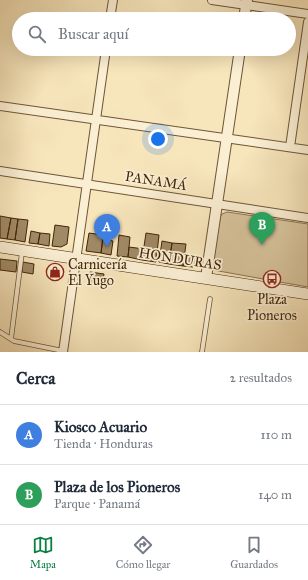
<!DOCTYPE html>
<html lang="es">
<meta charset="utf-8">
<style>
:root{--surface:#fff;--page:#f2f2f3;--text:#1f2937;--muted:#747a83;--line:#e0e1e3;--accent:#0b8043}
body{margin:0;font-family:"IM FELL Great Primer",serif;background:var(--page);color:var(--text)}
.you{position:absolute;left:158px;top:139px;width:14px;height:14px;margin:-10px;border:3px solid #fff;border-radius:50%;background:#1a73e8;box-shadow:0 0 0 6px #1a73e833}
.badge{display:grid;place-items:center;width:26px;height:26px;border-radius:50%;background:var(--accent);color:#fff;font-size:13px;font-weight:700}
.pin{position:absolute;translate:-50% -33px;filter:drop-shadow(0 1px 2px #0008)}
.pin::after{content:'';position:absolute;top:21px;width:14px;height:12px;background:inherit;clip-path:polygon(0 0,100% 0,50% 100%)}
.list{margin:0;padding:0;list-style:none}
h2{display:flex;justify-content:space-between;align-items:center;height:52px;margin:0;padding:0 16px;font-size:17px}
h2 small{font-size:13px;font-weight:400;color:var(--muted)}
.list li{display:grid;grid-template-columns:26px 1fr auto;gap:12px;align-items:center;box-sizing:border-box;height:60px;padding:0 16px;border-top:1px solid var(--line)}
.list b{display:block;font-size:15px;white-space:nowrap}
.list p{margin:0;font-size:13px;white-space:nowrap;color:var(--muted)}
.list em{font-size:13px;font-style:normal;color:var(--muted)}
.icon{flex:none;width:22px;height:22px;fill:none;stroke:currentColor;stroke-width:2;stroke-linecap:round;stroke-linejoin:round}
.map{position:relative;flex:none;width:308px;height:352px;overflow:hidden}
.search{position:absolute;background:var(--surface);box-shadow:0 4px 16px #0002;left:12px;right:12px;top:12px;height:44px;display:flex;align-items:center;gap:10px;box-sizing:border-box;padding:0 14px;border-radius:22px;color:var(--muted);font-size:15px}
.sheet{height:172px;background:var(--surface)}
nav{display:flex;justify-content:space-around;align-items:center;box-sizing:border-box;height:56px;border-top:1px solid var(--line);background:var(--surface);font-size:11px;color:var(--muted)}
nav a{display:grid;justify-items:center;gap:2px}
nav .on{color:var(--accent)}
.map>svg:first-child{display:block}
.green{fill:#d8c49d;stroke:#8c7452}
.building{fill:#a08965;stroke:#412508}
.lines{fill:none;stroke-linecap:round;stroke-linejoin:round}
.service-casing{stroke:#6e5535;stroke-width:5.5}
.minor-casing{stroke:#6e5535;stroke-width:10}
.tertiary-casing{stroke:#6e5535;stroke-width:12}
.secondary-casing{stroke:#412508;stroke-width:12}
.service{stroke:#faeed3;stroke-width:4}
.minor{stroke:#faeed3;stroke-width:8}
.tertiary{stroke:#faeed3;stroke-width:10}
.secondary{stroke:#faeed3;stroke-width:11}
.labels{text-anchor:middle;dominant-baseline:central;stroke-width:3.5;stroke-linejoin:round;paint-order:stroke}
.street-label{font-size:14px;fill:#412508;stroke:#faeed3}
.poi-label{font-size:14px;fill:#412508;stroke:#faeed3;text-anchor:start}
</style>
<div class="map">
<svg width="308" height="352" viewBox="0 0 308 352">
<rect width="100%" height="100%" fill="#f7e5bb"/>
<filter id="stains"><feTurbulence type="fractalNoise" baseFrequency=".005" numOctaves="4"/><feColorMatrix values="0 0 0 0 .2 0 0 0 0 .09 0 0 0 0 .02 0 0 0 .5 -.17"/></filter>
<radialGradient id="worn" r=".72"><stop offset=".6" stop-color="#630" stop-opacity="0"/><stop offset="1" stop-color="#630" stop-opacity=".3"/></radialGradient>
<path class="green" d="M227 212 308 224V287L213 270 212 267 220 217 222 214Z"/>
<path class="building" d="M0 216 11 218 7 239 0 238Z
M11 218 18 219 15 240 7 239Z
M18 219 28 220 25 242 15 240Z
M55 225 69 227 67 244 61 247 52 246Z
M31 231 40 233 38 244 29 243Z
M40 233 50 234 49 246 38 244Z
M89 233 103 235 101 253 86 251Z
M146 233 159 235 156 262 142 260Z
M119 235 130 237 128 257 117 256Z
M103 239 113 241 111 255 101 253Z
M162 241 172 243 169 264 159 262Z
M172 243 186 244 183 266 169 264Z
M129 247 144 249 142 260 128 257Z
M184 255 198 257 197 263 193 267 183 266Z
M0 259 17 261 16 272 0 270Z
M23 262 34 264 33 274 22 272Z
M50 266 61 268 59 278 49 276Z
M90 272 104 274 102 286 88 284Z"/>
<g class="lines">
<defs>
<path id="service" d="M0 332 14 341 63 351
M11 339 22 252
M202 352 210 299"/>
<path id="minor" d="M212 0 308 14
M110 19 113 0
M0 106 308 150
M290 147 308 22
M0 171 308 218
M63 352 106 49"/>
<path id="tertiary" d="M244 19 247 0
M206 278 240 49"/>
<path id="secondary" d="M0 247 308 294"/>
</defs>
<use href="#service" class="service-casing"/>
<use href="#minor" class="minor-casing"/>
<use href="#tertiary" class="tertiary-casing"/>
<use href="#secondary" class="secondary-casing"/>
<use href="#service" class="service"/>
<use href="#minor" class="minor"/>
<use href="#tertiary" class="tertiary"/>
<use href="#secondary" class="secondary"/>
</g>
<defs>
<symbol id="shop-ring" viewBox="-11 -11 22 22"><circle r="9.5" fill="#faeed3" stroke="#8f2418" stroke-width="1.5"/><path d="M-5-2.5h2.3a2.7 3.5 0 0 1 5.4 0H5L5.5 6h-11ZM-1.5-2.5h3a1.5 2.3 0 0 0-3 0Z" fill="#8f2418"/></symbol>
<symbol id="bus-ring" viewBox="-11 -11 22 22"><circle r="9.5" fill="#faeed3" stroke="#8f2418" stroke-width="1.5"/><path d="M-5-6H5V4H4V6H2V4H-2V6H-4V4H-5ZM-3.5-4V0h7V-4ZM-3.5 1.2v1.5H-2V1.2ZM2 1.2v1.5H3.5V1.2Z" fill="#8f2418"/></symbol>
</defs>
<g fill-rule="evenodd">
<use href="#shop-ring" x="45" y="262" width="20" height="20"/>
<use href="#bus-ring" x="262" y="269" width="20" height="20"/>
</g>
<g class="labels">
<g class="street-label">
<text transform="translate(156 181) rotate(9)">PANAMÁ</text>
<text transform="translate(180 259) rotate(9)">HONDURAS</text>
</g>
<g class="poi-label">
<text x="68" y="264">Carnicería<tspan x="68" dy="16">El Yugo</tspan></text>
<text x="272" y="299" text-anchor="middle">Plaza<tspan x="272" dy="16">Pioneros</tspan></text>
</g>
</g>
<rect width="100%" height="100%" filter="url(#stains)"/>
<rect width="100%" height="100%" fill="url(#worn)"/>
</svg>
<div class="you"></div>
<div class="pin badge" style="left:107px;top:247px;background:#3f7fe0">A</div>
<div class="pin badge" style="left:262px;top:245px;background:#2e9e5b">B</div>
<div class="search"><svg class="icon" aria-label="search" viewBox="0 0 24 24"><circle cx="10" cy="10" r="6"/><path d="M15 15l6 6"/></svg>Buscar aquí</div>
</div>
<section class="sheet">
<h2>Cerca<small>2 resultados</small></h2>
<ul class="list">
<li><span class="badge" style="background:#3f7fe0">A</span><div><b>Kiosco Acuario</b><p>Tienda · Honduras</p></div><em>110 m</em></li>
<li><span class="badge" style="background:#2e9e5b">B</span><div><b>Plaza de los Pioneros</b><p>Parque · Panamá</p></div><em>140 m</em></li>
</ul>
</section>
<nav>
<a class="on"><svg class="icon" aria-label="map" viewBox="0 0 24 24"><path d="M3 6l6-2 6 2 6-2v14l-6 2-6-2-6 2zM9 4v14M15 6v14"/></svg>Mapa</a>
<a><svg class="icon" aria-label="directions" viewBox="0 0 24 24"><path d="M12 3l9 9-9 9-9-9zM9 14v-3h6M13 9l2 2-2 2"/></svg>Cómo llegar</a>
<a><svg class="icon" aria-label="saved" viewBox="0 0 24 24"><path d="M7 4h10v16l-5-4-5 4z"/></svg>Guardados</a>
</nav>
